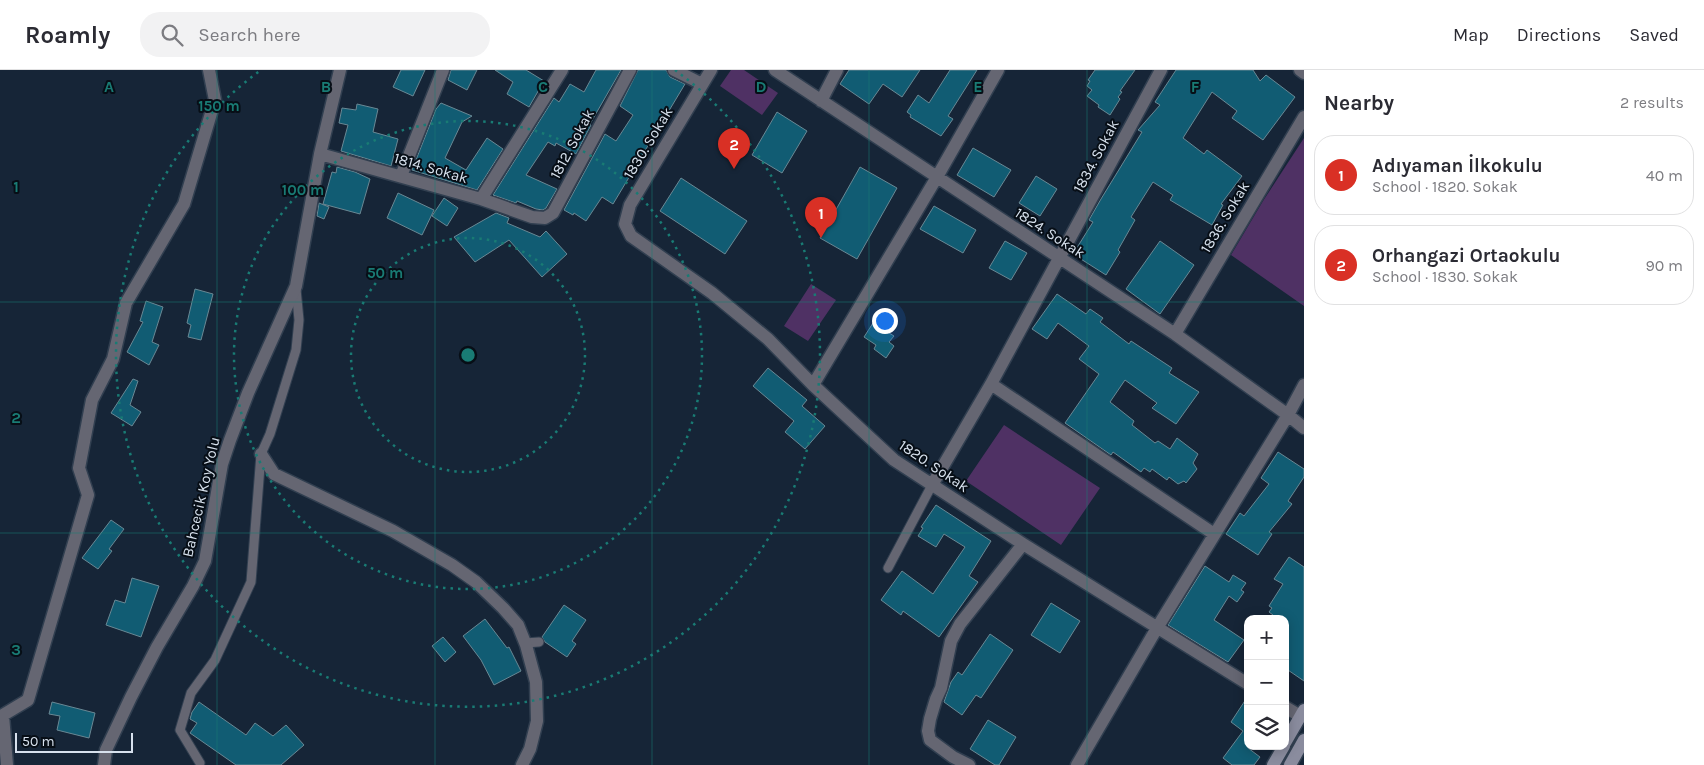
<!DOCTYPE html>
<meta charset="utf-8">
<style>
:root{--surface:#fff;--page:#f2f2f3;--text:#2b2b33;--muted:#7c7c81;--line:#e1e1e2;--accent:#d93025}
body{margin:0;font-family:Karla,sans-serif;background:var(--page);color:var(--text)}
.controls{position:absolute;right:15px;bottom:15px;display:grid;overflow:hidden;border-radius:10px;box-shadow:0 2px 12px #0003}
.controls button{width:45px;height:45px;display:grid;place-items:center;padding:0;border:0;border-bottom:1px solid var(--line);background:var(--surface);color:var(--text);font:25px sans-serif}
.scale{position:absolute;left:15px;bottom:12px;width:118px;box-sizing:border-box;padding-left:5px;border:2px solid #d7e1ed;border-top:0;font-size:14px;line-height:18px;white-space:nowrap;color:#d7e1ed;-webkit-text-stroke:4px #070e16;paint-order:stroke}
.you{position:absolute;left:884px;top:250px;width:18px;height:18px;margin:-12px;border:4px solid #fff;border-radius:50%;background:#1a73e8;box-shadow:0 0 0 8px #1a73e833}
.badge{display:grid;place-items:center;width:32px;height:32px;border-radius:50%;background:var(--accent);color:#fff;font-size:16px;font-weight:700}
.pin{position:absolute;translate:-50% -41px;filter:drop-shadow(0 1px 2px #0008)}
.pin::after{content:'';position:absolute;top:26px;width:18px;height:15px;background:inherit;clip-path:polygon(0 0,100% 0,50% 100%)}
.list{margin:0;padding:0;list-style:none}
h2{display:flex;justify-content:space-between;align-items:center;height:65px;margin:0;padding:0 20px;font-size:21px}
h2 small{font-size:16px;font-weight:400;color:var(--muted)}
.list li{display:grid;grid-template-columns:32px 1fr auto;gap:15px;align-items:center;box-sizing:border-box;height:80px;margin:0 10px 10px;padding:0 10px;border:1px solid var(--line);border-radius:20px}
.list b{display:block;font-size:19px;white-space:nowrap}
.list p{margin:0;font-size:16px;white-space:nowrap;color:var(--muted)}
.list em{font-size:16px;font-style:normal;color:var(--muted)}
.icon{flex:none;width:28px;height:28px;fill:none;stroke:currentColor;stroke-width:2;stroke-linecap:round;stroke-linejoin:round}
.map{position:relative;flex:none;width:1304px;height:695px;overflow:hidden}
header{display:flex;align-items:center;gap:30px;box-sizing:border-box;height:70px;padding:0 25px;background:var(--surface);border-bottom:1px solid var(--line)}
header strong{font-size:24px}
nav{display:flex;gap:28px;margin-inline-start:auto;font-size:18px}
.search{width:350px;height:45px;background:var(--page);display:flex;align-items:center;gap:12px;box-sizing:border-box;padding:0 18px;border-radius:20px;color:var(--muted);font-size:19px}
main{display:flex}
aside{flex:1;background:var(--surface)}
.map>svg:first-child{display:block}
.green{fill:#4f3164}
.building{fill:#115c73;stroke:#698894}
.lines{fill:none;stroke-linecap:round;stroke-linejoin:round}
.lane-casing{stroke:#313f50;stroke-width:11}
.street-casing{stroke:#313f50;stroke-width:15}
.secondary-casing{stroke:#313f50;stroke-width:15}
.lane{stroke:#656672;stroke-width:9}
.street{stroke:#656672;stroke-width:12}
.secondary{stroke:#8a8c9e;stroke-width:12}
.grid{fill:none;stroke:#197b74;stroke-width:1;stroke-opacity:0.55}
.ring{fill:none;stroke:#197b74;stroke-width:2.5;stroke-dasharray:2.5 5}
.labels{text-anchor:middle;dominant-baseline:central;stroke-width:4;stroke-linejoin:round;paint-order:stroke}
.street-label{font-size:15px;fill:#d7e1ed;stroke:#070e16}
.grid-label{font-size:16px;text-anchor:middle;font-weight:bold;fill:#197b74;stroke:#070e16;stroke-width:4;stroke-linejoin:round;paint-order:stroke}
.centre{fill:#197b74;stroke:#070e16;stroke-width:2.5}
.ring-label{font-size:15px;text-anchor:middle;font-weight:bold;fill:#197b74;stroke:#070e16;stroke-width:4;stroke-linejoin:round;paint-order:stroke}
</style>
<header>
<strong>Roamly</strong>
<div class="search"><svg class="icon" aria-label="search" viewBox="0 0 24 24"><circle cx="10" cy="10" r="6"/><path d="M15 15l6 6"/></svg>Search here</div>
<nav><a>Map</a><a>Directions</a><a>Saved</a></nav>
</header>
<main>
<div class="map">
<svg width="1304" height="695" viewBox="0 0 1304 695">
<rect width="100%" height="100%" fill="#162537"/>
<path class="green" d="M731 0H744L778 23 762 45 720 16Z
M1304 68V236L1231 185 1263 131Z
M811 214 836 230 808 271 784 256Z
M1004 355 1100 418 1061 475 966 411Z"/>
<path class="building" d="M401 0H425L413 26 393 17Z
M451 0H477L467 20 448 10Z
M495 0H526L544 11 529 37 507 24 513 12Z
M596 0H621L590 54 591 55 576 84 556 73 555 76 548 72 526 105 557 119 546 138 543 140 536 139 517 131 516 133 493 125 554 28 559 32 570 14 584 22Z
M638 0H666L670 7 685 14 613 134 602 127 586 151 574 143 573 145 564 140 605 64 616 71 633 45 620 36Z
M849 0H920L902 27 883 14 869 34 840 14Z
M950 0H977L948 46 953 49 941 66 910 47 911 45 907 42 918 25 929 33Z
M1095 0H1135L1120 21 1122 22 1118 27 1120 29 1110 45 1098 37 1099 35 1087 26 1092 20 1087 16 1090 11 1088 10Z
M1176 0H1253L1260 11 1266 5 1295 27 1263 70 1232 48 1237 41 1212 22 1183 68 1204 84 1207 80 1242 106 1221 134 1223 135 1212 155 1170 130 1173 125 1153 112 1131 147 1135 150 1118 180 1120 182 1106 205 1073 184 1093 152 1089 150 1101 129 1142 62 1138 60 1160 35 1155 32Z
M441 33 472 46 462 52 445 88 466 100 487 68 503 79 477 120 412 100 436 39Z
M357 34 378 39 373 62 398 69 391 96 341 81 348 55 339 53 342 38 356 40Z
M777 42 807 61 782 103 752 85Z
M973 78 1011 100 994 127 957 105Z
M337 97 355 102 370 109 360 144 323 134 332 102 336 103Z
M860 97 897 118 857 189 820 168Z
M1036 106 1057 119 1040 146 1019 133Z
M681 108 747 151 725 184 660 141Z
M398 123 434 140 422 165 387 148Z
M444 128 458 138 447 156 432 146Z
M319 133 329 137 324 149 317 146Z
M934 136 976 160 963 183 920 159Z
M496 143 509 148 507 153 540 167 546 161 567 184 542 207 509 170 475 192 454 167Z
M1005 171 1027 183 1011 210 989 198Z
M1160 171 1194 195 1160 244 1126 219Z
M195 219 213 224 201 270 188 267 191 255 187 253Z
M1057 224 1086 244 1090 239 1103 248 1100 252 1129 274 1131 271 1172 298 1169 303 1199 322 1176 354 1152 338 1157 333 1125 310 1110 332 1134 351 1132 355 1155 373 1158 371 1170 379 1177 368 1198 384 1193 393 1197 399 1186 413 1184 411 1178 414 1169 407 1167 410 1152 399 1150 402 1144 398 1141 402 1113 382 1111 385 1065 353 1099 304 1079 289 1089 276 1058 253 1047 269 1032 259Z
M146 231 163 237 152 272 159 275 149 295 127 282 143 252 140 251Z
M873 253 894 266 889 272 894 276 886 288 874 279 876 275 864 267Z
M768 298 807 330 802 336 825 356 805 379 785 362 794 351 753 316Z
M133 309 138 311 130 335 141 342 132 356 111 343Z
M1278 382 1304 399V407L1288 431 1292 434 1269 462 1272 464 1258 485 1226 464 1240 443 1244 446 1269 414 1261 408Z
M936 435 991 471 969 506 978 512 939 567 903 541 901 545 881 530 902 501 933 524 965 477 944 464 936 477 918 466 923 458 921 457Z
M111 450 124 459 109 479 112 481 98 499 82 488Z
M1289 487 1304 497V611L1285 598V549H1270L1273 545 1269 542 1272 538 1269 536 1283 514 1274 509Z
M1205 496 1229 512 1233 505 1246 513 1241 520 1244 522 1237 532 1229 526 1214 550 1244 570 1228 592 1168 555Z
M132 508 159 516 141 567 106 555 115 530 125 533Z
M1051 533 1080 551 1060 583 1031 565Z
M564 535 586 550 572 571 576 574 567 587 545 572 542 567Z
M485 549 507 578 509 577 521 601 494 615 481 590 463 566Z
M990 564 1013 580 981 628 976 625 962 645 944 632 951 612 958 602 962 605Z
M443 567 456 582 445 592 432 576Z
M1248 626V678L1260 687 1254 695H1232L1223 688 1243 661 1231 652Z
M52 632 95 643 89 668 57 660 60 646 49 644Z
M199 632 246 665 255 653 273 666 286 655 304 675 281 695H236L190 663 197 653 190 649 192 642Z
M988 650 1016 667 999 695H995L970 679Z"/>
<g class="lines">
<defs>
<path id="lane" d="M888 498 932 415
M525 573 539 572
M200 693 180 660 191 623 215 590 251 512 261 384 270 364 296 280 299 250 296 219"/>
<path id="street" d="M674 0 702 14
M711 0 630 135 625 154 631 166 712 223 768 269 813 315 894 390 1023 474 1248 614
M775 0 1175 264 1288 345 1304 358
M1300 0 1304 3
M821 31 837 0
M320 84 481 129 532 147 545 148 553 143 630 0
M401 106 443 0
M481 129 562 0
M1175 264 1304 47
M991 314 1214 464
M813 315 937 107 998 0
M261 384 274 404 393 461 452 495 476 512 503 538 518 555 526 575 536 612 537 651 530 679 522 695
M932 415 991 314 1161 0
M1285 637 1300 646
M7 695 3 645 28 630 88 425 79 398 92 330 113 289 126 233 184 134 215 30 209 0
M104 695 106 680 131 627 157 577 193 516 205 491 222 394 230 370 248 323 296 216 320 84 340 0
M969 695 953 687 930 670 928 661 930 649 936 629 941 618 951 571 960 554 1023 474
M1077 695 1157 558 1288 345 1304 315"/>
<path id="secondary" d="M1285 673 1304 640
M1273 695 1284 676
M1290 695 1304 670"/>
</defs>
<use href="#lane" class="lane-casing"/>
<use href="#street" class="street-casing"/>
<use href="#secondary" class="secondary-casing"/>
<use href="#lane" class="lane"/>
<use href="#street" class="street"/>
<use href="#secondary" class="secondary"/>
</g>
<path class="grid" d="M217 0V695M435 0V695M652 0V695M869 0V695M1087 0V695M0 232H1304M0 463H1304"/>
<g class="ring">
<circle cx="468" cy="285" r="117"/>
<circle cx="468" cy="285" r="234"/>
<path d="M675 0A352 352 0 1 1 261 0"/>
</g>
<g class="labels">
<g class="street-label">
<text transform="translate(648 73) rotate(-59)">1830. Sokak</text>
<text transform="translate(572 74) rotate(-62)">1812. Sokak</text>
<text transform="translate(1096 86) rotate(-62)">1834. Sokak</text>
<text transform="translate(431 98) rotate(16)">1814. Sokak</text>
<text transform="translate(1225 147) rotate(-59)">1836. Sokak</text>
<text transform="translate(1050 163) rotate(33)">1824. Sokak</text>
<text transform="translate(934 396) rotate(34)">1820. Sokak</text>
<text transform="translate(201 427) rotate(-77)">Bahcecik Koy Yolu</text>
</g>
</g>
<g class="grid-label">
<text x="109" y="22">A</text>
<text x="326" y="22">B</text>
<text x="543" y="22">C</text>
<text x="761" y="22">D</text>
<text x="978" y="22">E</text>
<text x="1195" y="22">F</text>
<text x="16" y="122">1</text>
<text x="16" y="353">2</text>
<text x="16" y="585">3</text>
</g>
<circle cx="468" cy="285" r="8" class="centre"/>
<g class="ring-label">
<text x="219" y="41">150 m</text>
<text x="303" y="125">100 m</text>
<text x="385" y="208">50 m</text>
</g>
</svg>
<div class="controls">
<button>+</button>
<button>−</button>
<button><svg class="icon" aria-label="layers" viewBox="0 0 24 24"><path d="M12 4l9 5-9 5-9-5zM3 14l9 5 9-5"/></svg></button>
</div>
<div class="scale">50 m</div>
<div class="you"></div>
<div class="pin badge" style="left:821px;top:168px">1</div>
<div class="pin badge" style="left:734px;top:99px">2</div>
</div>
<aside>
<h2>Nearby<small>2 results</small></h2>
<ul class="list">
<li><span class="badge">1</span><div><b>Adıyaman İlkokulu</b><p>School · 1820. Sokak</p></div><em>40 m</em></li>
<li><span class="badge">2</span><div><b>Orhangazi Ortaokulu</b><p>School · 1830. Sokak</p></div><em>90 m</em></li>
</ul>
</aside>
</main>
